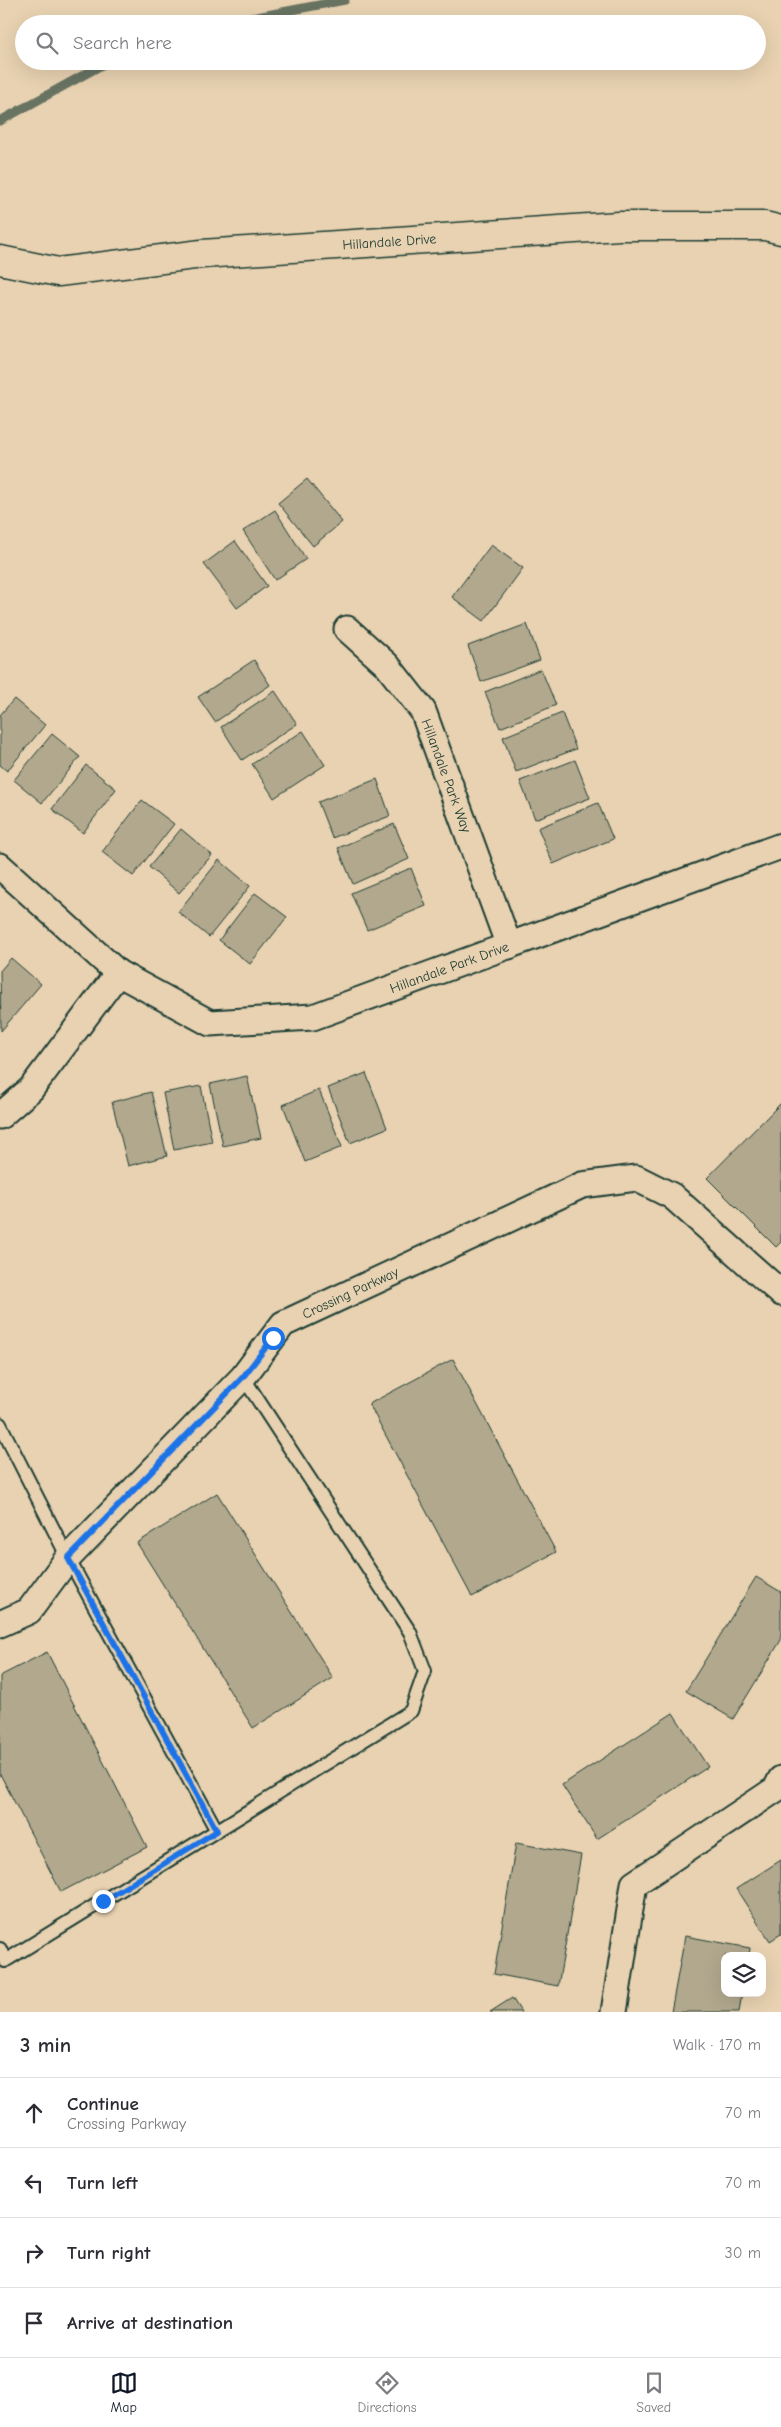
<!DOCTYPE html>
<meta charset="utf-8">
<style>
:root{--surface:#fff;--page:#f2f2f3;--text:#2b2b33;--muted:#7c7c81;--line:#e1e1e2;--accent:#111827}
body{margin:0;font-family:"Comic Neue",sans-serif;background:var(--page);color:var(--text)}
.controls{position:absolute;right:15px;bottom:15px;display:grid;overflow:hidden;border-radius:10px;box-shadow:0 5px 20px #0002}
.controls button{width:45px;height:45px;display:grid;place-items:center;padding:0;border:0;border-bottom:1px solid var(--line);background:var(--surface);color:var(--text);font:25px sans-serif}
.stop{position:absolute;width:15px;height:15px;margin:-11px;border:4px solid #1a73e8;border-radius:50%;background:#fff}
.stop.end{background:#1a73e8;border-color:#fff;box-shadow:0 1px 5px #0008}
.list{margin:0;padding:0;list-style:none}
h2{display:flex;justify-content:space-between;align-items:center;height:65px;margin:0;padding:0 20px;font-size:21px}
h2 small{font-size:16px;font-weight:400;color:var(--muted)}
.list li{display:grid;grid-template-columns:32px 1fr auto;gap:15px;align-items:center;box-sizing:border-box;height:70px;padding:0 20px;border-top:1px solid var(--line)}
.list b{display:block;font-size:19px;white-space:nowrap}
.list p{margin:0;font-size:16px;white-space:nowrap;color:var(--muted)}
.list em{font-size:16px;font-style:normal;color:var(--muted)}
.icon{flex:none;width:28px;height:28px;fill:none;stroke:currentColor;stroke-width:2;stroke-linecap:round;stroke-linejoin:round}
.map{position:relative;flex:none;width:781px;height:2012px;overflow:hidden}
.search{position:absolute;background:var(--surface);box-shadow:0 5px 20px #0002;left:15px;right:15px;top:15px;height:55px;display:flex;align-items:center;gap:12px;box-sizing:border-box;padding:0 18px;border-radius:28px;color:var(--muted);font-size:19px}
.sheet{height:345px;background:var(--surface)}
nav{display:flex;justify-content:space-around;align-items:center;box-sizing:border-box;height:70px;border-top:1px solid var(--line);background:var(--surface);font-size:14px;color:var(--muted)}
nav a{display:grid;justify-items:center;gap:2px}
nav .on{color:var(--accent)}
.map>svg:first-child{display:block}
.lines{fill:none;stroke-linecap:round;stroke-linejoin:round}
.stream{stroke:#687362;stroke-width:9}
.building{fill:#b1a88e;stroke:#1f3d34}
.service-casing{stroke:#1f3d34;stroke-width:16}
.minor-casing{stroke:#1f3d34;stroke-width:29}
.secondary-casing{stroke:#1f3d34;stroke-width:31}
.service{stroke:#e8d2b1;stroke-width:12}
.minor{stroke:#e8d2b1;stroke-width:25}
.secondary{stroke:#e8d2b1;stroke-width:28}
.route{stroke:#1a73e8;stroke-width:6}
.labels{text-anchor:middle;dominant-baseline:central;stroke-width:5;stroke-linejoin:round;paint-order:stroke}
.street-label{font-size:14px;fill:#1f3d34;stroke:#e8d2b1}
</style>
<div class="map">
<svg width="781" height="2012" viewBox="0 0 781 2012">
<rect width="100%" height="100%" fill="#e8d2b1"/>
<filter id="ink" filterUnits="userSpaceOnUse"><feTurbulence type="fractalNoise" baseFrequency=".02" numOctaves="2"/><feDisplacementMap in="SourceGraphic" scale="10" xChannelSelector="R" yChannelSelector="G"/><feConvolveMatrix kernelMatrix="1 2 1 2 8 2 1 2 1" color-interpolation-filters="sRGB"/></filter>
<g filter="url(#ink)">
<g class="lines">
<path class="stream" d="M219 24 345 0
M0 121 109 61"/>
</g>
<path class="building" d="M307 479 342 522 313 546 278 503Z
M275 510 306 559 275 580 243 531Z
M235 541 267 586 237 608 204 564Z
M491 545 523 568 484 621 452 597Z
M527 624 540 660 481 682 468 646Z
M254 660 270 685 215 722 198 697Z
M541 669 556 705 500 728 485 692Z
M275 691 297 724 242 760 221 727Z
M14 699 45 725 7 771 0 765V715Z
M562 713 576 749 516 772 503 737Z
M303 731 325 765 274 798 252 764Z
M52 734 80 757 42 803 14 780Z
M575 760 590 798 535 819 520 781Z
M86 765 116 789 83 833 52 809Z
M377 779 390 816 332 838 318 802Z
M142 800 174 824 133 876 102 852Z
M598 803 613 839 553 864 538 828Z
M394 824 409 859 353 884 338 848Z
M181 829 212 855 179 893 149 867Z
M219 860 250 886 209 937 178 912Z
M411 868 426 906 367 930 351 893Z
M255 893 287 917 250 964 219 940Z
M11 958 41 984 1 1031 0 971Z
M366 1073 387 1128 350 1143 328 1088Z
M247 1076 261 1138 223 1146 210 1084Z
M201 1086 212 1142 174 1150 163 1093Z
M319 1090 342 1147 305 1162 283 1105Z
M151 1092 167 1156 128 1166 112 1102Z
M781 1103V1242L776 1247 707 1178Z
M453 1359 556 1552 472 1597 369 1404Z
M217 1493 333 1678 253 1728 137 1543Z
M756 1577 781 1592V1640L733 1719 686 1691Z
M47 1652 147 1847 61 1892 0 1774V1676Z
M673 1713 708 1767 597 1839 562 1785Z
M516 1843 581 1855 558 1986 494 1974Z
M781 1860V1934L770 1941 736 1889Z
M685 1936 750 1948 749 1956H725V1993H742L739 2012H671Z
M512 1998 521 2012H490Z"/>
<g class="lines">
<defs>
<path id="service" d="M0 1424 68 1558 217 1831
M0 1949 5 1961 411 1711 425 1671 410 1632 243 1377"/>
<g id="minor">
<path id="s1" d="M347 629 387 665 423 711 509 946"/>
<path d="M0 866 118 973"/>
<path id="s2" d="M0 1116 31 1089 118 973 210 1023 313 1017 781 846"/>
<path id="s3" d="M0 1624 29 1611 68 1558 243 1377 283 1324 582 1185 636 1178 672 1196 781 1293"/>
<path d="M614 2012 634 1884 776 1789 781 1779"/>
</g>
<g id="secondary">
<path id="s4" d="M0 260 58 272 202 254 619 226H765L781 230"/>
</g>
</defs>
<use href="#service" class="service-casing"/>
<use href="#minor" class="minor-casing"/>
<use href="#secondary" class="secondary-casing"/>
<use href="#service" class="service"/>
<use href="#minor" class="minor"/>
<use href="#secondary" class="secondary"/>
</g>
</g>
<g class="lines" filter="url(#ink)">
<path class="route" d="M103 1901 217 1831 68 1558 243 1377 273 1338"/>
</g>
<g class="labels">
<g class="street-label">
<text stroke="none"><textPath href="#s4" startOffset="392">Hillandale Drive</textPath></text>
<text stroke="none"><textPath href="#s1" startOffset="181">Hillandale Park Way</textPath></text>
<text stroke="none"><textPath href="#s2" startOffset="539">Hillandale Park Drive</textPath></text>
<text stroke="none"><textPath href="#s3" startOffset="490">Crossing Parkway</textPath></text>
</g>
</g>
</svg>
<div class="controls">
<button><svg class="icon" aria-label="layers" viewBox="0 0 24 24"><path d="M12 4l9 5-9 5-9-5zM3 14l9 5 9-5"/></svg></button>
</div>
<div class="stop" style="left:273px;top:1338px"></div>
<div class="stop end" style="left:103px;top:1901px"></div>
<div class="search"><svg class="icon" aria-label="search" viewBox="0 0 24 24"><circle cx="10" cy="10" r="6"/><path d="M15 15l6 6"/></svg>Search here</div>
</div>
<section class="sheet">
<h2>3 min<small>Walk · 170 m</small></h2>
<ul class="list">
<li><svg class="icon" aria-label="ahead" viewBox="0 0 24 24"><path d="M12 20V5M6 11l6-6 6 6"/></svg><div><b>Continue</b><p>Crossing Parkway</p></div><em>70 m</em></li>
<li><svg class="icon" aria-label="left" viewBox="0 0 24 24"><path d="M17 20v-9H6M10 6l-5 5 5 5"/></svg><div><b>Turn left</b></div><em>70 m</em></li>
<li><svg class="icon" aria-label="right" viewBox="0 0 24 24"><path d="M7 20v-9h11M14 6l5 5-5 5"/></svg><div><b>Turn right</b></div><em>30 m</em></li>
<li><svg class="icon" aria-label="arrive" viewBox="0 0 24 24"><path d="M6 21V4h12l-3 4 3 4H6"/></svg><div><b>Arrive at destination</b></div></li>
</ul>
</section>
<nav>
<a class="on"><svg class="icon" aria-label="map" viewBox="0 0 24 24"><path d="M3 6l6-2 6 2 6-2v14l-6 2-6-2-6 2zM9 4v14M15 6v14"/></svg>Map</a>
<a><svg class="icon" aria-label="directions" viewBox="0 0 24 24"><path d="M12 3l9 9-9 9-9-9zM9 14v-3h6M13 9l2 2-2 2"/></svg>Directions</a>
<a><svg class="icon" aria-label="saved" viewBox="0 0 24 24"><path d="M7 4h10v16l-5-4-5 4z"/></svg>Saved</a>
</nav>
